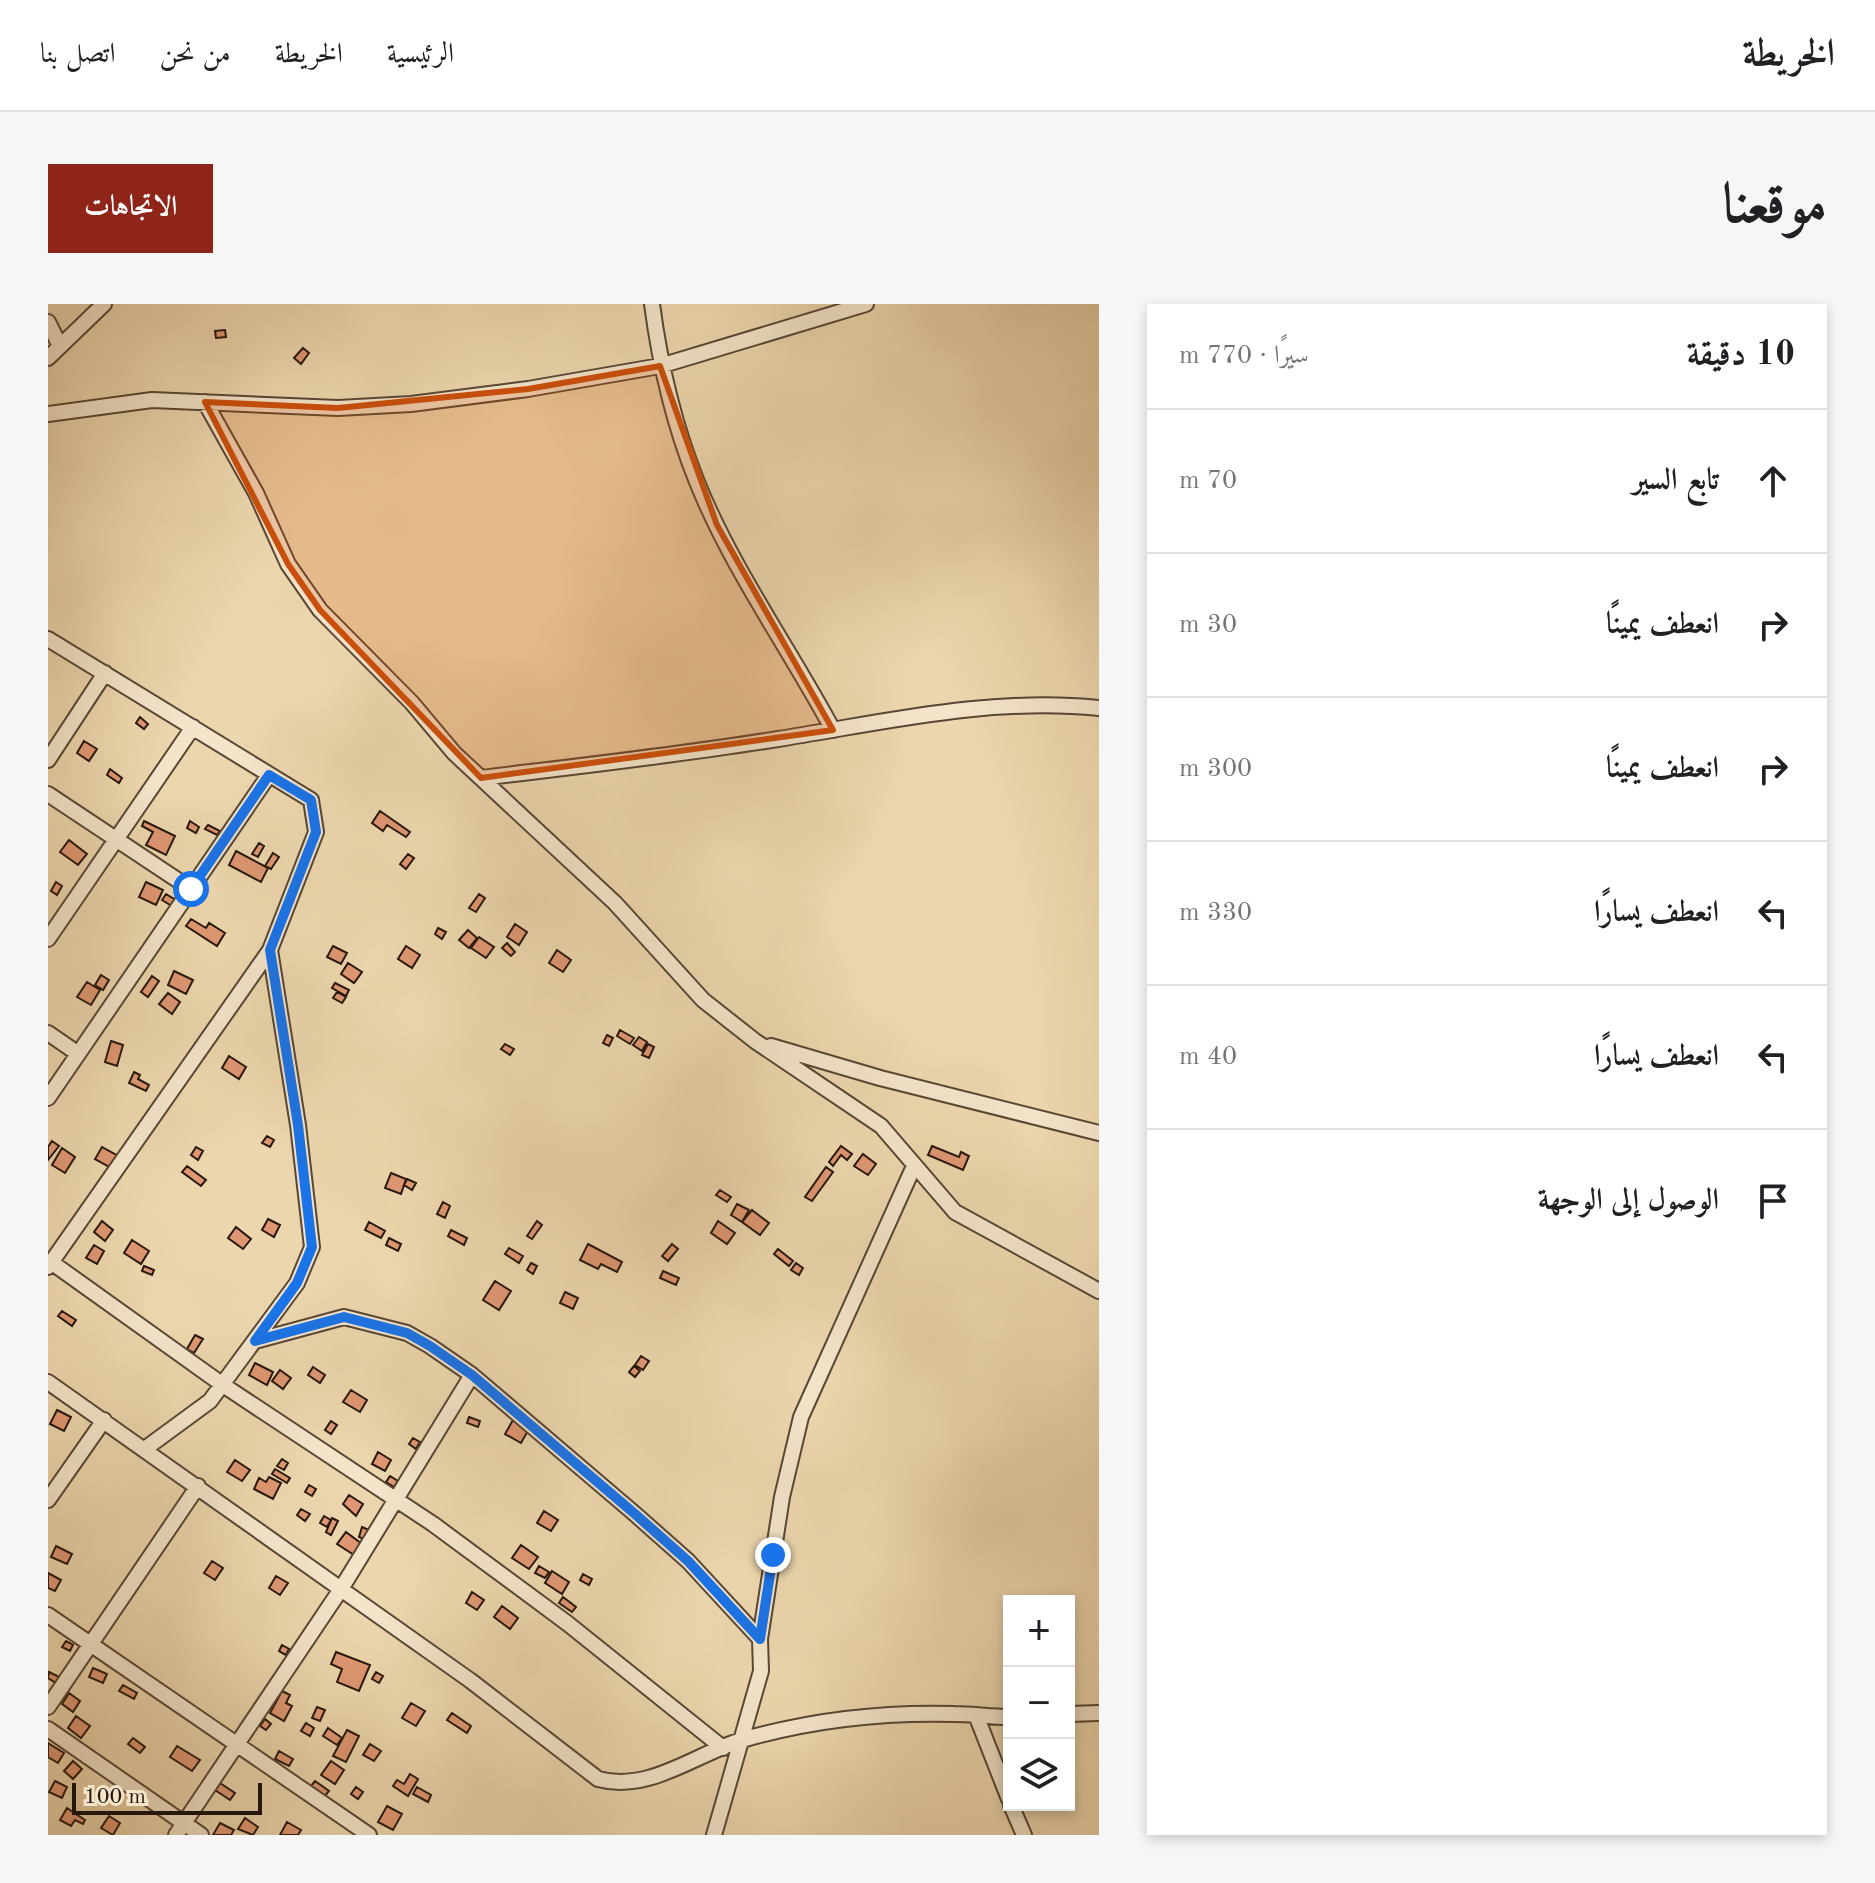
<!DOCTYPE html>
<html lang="ar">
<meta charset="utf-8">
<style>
:root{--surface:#fff;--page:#f6f6f6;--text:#202124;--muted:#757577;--line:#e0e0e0;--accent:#8f2418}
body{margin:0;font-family:"Old Standard TT",Amiri,serif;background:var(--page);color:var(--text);direction:rtl}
.controls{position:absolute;right:24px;bottom:24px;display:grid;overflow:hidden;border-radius:0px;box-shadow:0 4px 12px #0003}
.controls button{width:72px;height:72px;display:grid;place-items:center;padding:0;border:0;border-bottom:2px solid var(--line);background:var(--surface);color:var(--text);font:40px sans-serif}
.scale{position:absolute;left:24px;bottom:20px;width:190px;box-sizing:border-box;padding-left:8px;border:4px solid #27170c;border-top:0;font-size:22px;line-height:28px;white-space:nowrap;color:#27170c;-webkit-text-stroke:6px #f3e4ca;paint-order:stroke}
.stop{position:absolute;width:24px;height:24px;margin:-18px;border:6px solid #1a73e8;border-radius:50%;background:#fff}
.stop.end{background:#1a73e8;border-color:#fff;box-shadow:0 2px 8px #0008}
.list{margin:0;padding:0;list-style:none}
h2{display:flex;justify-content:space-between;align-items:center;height:104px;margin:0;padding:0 32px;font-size:34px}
h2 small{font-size:26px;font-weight:400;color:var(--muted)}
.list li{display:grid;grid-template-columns:52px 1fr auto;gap:24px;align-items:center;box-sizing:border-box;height:144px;padding:0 32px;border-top:2px solid var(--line)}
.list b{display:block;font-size:30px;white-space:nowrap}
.list em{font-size:26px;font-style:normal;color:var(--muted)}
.icon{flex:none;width:44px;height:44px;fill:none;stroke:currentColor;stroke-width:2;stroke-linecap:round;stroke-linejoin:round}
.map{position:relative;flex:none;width:1051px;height:1531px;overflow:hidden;direction:ltr;border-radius:0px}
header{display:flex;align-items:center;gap:48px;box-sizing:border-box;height:112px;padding:0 40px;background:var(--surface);border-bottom:2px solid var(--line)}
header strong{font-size:38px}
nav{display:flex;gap:44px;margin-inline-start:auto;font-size:28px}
.intro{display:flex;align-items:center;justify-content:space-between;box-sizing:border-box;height:192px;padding:0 48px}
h1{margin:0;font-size:56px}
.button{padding:20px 36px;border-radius:0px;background:var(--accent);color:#fff;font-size:28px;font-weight:700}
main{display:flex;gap:48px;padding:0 48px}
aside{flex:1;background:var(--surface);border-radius:0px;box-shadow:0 4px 12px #0003}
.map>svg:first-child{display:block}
.building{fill:#de9772;stroke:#27170c;stroke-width:2}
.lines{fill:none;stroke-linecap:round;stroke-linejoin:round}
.minor-casing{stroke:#584734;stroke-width:18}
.minor{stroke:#f3e4ca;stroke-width:14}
.route{stroke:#1a73e8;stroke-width:10}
.marked{fill:#cb4f0c;fill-opacity:0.2;stroke:#cb4f0c;stroke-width:6;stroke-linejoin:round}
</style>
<header>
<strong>الخريطة</strong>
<nav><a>الرئيسية</a><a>الخريطة</a><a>من نحن</a><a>اتصل بنا</a></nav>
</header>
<div class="intro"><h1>موقعنا</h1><a class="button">الاتجاهات</a></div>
<main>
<aside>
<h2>10 دقيقة<small>سيرًا · 770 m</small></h2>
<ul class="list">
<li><svg class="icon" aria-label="ahead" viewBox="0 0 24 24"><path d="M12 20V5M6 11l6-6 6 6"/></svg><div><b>تابع السير</b></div><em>70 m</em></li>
<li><svg class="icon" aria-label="right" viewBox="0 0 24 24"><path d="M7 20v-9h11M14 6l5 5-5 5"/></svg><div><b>انعطف يمينًا</b></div><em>30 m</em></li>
<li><svg class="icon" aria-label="right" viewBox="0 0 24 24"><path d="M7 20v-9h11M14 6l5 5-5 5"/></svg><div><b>انعطف يمينًا</b></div><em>300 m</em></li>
<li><svg class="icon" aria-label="left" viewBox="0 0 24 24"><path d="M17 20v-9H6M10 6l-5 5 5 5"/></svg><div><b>انعطف يسارًا</b></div><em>330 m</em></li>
<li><svg class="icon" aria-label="left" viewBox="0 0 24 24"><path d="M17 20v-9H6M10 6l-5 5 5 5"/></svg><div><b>انعطف يسارًا</b></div><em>40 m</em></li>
<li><svg class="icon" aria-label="arrive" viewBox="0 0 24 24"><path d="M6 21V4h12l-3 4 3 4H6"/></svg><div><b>الوصول إلى الوجهة</b></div></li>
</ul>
</aside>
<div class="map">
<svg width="1051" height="1531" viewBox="0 0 1051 1531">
<rect width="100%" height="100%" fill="#ecd6ad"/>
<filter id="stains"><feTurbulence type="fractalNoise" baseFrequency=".0025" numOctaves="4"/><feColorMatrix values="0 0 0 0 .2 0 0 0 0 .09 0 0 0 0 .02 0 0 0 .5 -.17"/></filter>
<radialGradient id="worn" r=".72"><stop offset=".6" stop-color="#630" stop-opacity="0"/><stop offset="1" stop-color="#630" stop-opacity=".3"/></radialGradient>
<path class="building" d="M177 26 178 33 168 34 167 27Z
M255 44 261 49 253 60 246 54Z
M92 413 100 420 96 425 88 419Z
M36 437 49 445 41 457 29 449Z
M62 465 74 474 71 479 59 471Z
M332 507 362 528 358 533 339 521 335 527 324 519Z
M96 517 127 532 118 551 98 541 105 528 94 522Z
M142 517 151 523 148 529 139 524Z
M160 521 172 527 169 531 157 525Z
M21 536 39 550 30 561 12 548Z
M211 539 216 542 210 553 204 550Z
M188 547 220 564 213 578 181 561Z
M225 549 231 553 223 565 217 562Z
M360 550 366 554 358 565 352 560Z
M8 578 14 582 9 591 3 587Z
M98 578 115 586 108 601 91 593Z
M118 590 131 598 127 604 114 596Z
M431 590 437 594 428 608 421 604Z
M143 615 158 624 161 619 177 629 169 642 138 622Z
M467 620 479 628 471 641 459 633Z
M390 624 398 628 394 635 387 630Z
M420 626 429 634 421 644 411 636Z
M431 633 446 643 438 654 423 644Z
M459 639 467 648 463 652 454 644Z
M285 642 299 649 293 660 279 653Z
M358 642 372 651 364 664 350 655Z
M509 646 523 656 515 668 501 659Z
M300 659 314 668 306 679 293 670Z
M126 667 145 676 138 690 120 681Z
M53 671 61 676 55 686 47 681Z
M104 672 111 677 100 693 93 688Z
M39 678 52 686 43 701 29 693Z
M287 679 301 686 298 692 284 684Z
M289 688 298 693 294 699 285 694Z
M120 689 132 698 124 710 111 700Z
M572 726 586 734 582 740 569 732Z
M559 731 565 734 561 742 555 739Z
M591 733 599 738 594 747 585 741Z
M63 737 75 741 69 762 57 758Z
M457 740 466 745 462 751 453 745Z
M600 740 606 743 601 754 594 751Z
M181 752 198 763 191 775 174 764Z
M86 768 92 771 90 775 101 781 98 787 81 779Z
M219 832 226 836 222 843 214 839Z
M4 837 11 842 0 856V843Z
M793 842 804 850 799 856 793 851 785 862 781 858Z
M884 842 911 853 913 848 921 852 915 866 880 851Z
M54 843 72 853 65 865 47 855Z
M148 843 155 847 150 856 143 851Z
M14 844 27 853 17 869 4 861Z
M815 850 828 860 820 871 806 862Z
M139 862 158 876 153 882 134 868Z
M778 863 785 868 764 897 757 893Z
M343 869 358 875 353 890 337 884Z
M359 875 368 879 364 886 356 881Z
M672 886 683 893 679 898 668 891Z
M395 898 402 902 397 914 389 910Z
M689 900 701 906 694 918 683 911Z
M704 906 721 919 712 931 694 918Z
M220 915 232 921 226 933 214 926Z
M54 917 65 926 57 937 46 928Z
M489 917 494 921 484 935 479 932Z
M670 917 687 929 679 940 663 929Z
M321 918 337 927 333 934 317 926Z
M188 923 203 935 195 945 180 934Z
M403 926 419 934 416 941 400 932Z
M341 934 353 940 350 947 338 941Z
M84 936 101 947 93 960 76 949Z
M540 940 574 958 569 968 553 960 550 965 532 956Z
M624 940 630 945 620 957 614 952Z
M46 941 56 947 49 960 38 954Z
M461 944 475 952 471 959 457 950Z
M730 945 745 957 741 962 726 950Z
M483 959 489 962 485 970 479 966Z
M748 959 755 964 751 971 743 966Z
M96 962 106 966 104 971 94 967Z
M615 967 631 974 628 981 612 974Z
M447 977 463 987 451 1006 435 996Z
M517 988 530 994 525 1005 512 999Z
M14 1007 28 1016 24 1022 10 1012Z
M147 1031 155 1035 146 1049 139 1045Z
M593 1052 601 1057 595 1066 587 1061Z
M207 1059 225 1068 219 1081 201 1071Z
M586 1062 592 1067 587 1073 581 1068Z
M265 1063 277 1071 272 1079 260 1071Z
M232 1066 243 1074 235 1085 224 1077Z
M303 1086 319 1096 312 1108 295 1098Z
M9 1106 23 1113 16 1127 2 1120Z
M421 1113 432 1117 430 1123 419 1119Z
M465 1116 481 1125 473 1139 457 1130Z
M283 1117 289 1121 283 1130 277 1126Z
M365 1134 372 1138 368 1145 361 1140Z
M330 1148 343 1156 337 1167 324 1160Z
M234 1155 240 1159 236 1166 229 1162Z
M187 1156 202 1166 194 1177 179 1168Z
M227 1165 242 1174 239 1179 224 1170Z
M342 1172 350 1177 346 1183 338 1178Z
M221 1173 233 1179 225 1195 206 1185 211 1174 218 1178Z
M261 1181 268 1185 264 1192 257 1188Z
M301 1191 315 1200 308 1212 295 1200Z
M253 1205 262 1210 257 1217 249 1211Z
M496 1207 510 1216 503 1227 489 1219Z
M276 1212 283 1216 279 1223 272 1219Z
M284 1214 290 1217 283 1231 278 1228Z
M314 1223 321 1226 318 1236 311 1233Z
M298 1228 314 1240 306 1251 289 1240Z
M473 1241 490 1253 481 1265 464 1254Z
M8 1242 24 1250 19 1260 3 1253Z
M164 1257 175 1264 167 1276 156 1269Z
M491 1262 501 1268 497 1274 487 1269Z
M504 1267 521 1278 514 1290 497 1279Z
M0 1269 13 1276 7 1287 0 1284Z
M535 1270 544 1275 541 1281 532 1276Z
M228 1272 240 1279 232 1291 221 1284Z
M424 1288 436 1296 429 1306 418 1299Z
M515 1293 528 1303 524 1308 511 1299Z
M454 1302 470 1314 462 1325 446 1313Z
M18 1337 25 1341 22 1347 14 1343Z
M234 1341 241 1345 238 1351 231 1347Z
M288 1348 322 1361 311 1387 289 1378 294 1365 283 1360Z
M45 1364 59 1370 55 1379 41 1373Z
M1 1368 11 1373 8 1379 0 1374Z
M328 1368 335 1372 331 1379 324 1375Z
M75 1381 89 1389 86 1395 71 1387Z
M234 1387 242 1391 238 1399 244 1402 236 1417 222 1409Z
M21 1389 32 1397 25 1408 14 1400Z
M363 1399 377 1407 368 1422 354 1414Z
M269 1403 277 1406 272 1417 264 1414Z
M404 1409 423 1422 419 1429 399 1416Z
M28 1412 42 1422 33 1434 20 1424Z
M217 1415 223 1420 218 1426 212 1422Z
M258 1419 266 1424 262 1432 253 1427Z
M280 1424 294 1434 289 1441 275 1432Z
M299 1426 311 1432 298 1458 285 1452Z
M85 1434 97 1443 92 1449 80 1440Z
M0 1439 16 1449 10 1459 0 1453Z
M322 1440 333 1447 326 1457 315 1451Z
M129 1442 152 1456 144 1467 122 1453Z
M231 1447 245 1455 241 1462 227 1455Z
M25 1457 34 1465 25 1475 16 1467Z
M283 1457 296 1466 287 1480 273 1471Z
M362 1470 370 1475 360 1492 345 1482 349 1476 356 1480Z
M7 1477 19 1483 14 1494 1 1488Z
M267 1477 281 1487 276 1493 262 1483Z
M172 1479 187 1489 182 1496 167 1486Z
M308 1483 315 1488 310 1495 303 1490Z
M369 1483 383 1491 380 1498 365 1490Z
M339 1502 354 1510 345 1526 330 1518Z
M19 1504 37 1516 35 1520 27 1516 23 1522 12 1516Z
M61 1512 72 1519 65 1531 53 1524Z
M197 1514 210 1523 205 1531 190 1525Z
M239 1518 253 1526 250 1531H232Z
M172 1519 186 1526 183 1531H165Z"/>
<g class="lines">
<defs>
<path id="minor" d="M604 0C612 61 626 121 649 178 684 265 741 344 785 426
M0 18 12 42
M0 54 56 0
M157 98 208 189 240 260 272 306 364 399 406 449 567 599 655 696 707 737 833 822 907 908 1051 987
M0 110 104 96 290 104 363 100 480 85 612 62 818 0
M0 335 263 496 268 528 222 646 0 963
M0 456 57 369
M433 474C532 462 631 451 730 435 837 418 942 393 1051 404
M0 490 143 585
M0 635 145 423
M0 729 29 749
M723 742 832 774 1051 829
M0 794 221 471
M3 958 175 1081 385 1220 519 1319 675 1444
M207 1037 296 1013 359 1029 382 1042 424 1071 587 1210 640 1257 712 1335
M0 1078 423 1377 550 1475C601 1489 647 1450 694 1436 763 1416 834 1408 906 1410 924 1410 943 1413 961 1413
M98 1144 162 1097 249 979 264 943 250 821 222 646
M0 1196 56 1116
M0 1311 321 1531
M0 1403 150 1182
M1021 1410 1051 1409
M928 1411 961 1495
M0 1425 153 1531
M963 1501 976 1531
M128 1531 293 1285 424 1071
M666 1531 713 1367 712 1335 734 1193 753 1113 866 862"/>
</defs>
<use href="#minor" class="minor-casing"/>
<use href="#minor" class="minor"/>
</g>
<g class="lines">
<path class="route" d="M143 585 221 471 263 496 268 528 222 646 250 821 264 943 249 979 207 1037 296 1013 359 1029 382 1042 424 1071 587 1210 640 1257 712 1335 725 1251"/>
</g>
<path class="marked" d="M612 62 669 221 785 426 433 474 272 306 240 260 157 98 290 104 480 85Z"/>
<rect width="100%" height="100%" filter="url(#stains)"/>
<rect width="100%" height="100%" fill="url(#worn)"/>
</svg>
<div class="controls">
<button>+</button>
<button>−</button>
<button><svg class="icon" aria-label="layers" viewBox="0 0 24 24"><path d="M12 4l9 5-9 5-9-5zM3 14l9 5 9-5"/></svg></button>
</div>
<div class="scale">100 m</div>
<div class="stop" style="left:143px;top:585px"></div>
<div class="stop end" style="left:725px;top:1251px"></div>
</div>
</main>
